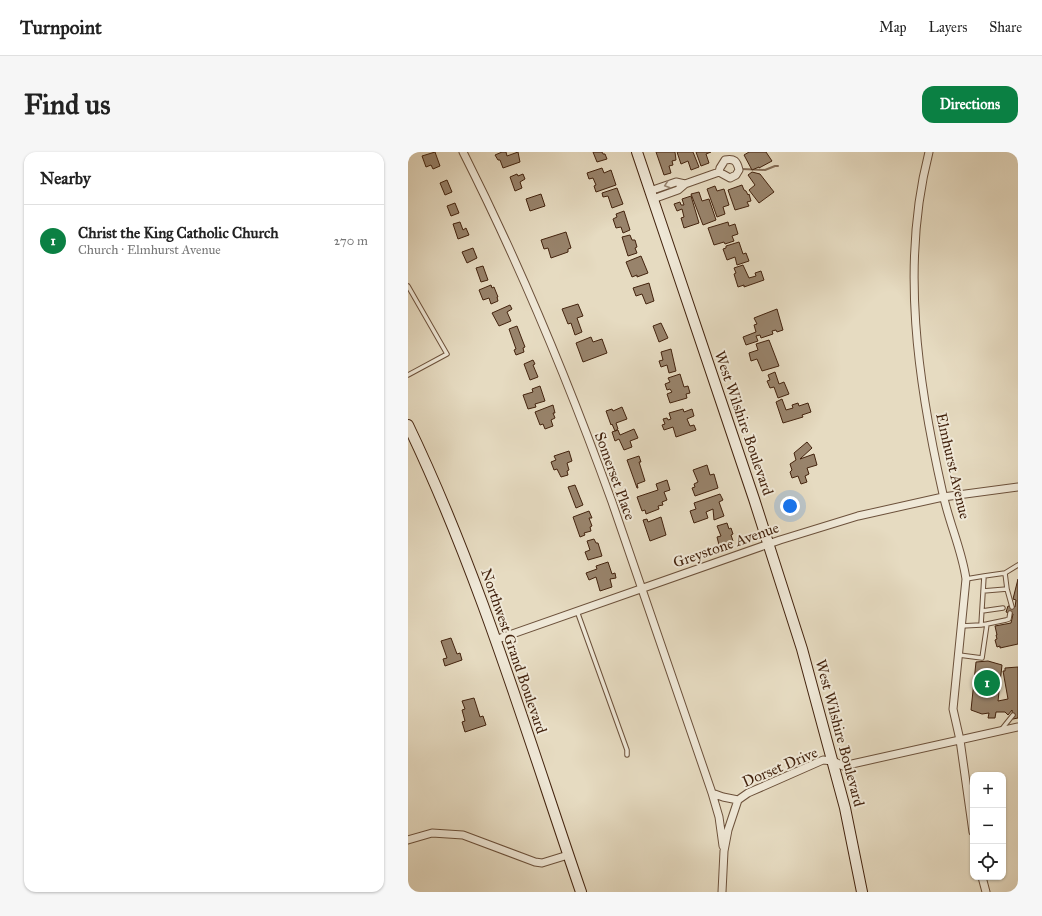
<!DOCTYPE html>
<meta charset="utf-8">
<style>
:root{--surface:#fff;--page:#f6f6f6;--text:#222;--muted:#767676;--line:#e0e0e0;--accent:#0b8043}
body{margin:0;font-family:"IM FELL Great Primer",serif;background:var(--page);color:var(--text)}
.controls{position:absolute;right:12px;bottom:12px;display:grid;overflow:hidden;border-radius:8px;box-shadow:0 1px 3px #0004}
.controls button{width:36px;height:36px;display:grid;place-items:center;padding:0;border:0;border-bottom:1px solid var(--line);background:var(--surface);color:var(--text);font:20px sans-serif}
.you{position:absolute;left:382px;top:354px;width:14px;height:14px;margin:-10px;border:3px solid #fff;border-radius:50%;background:#1a73e8;box-shadow:0 0 0 6px #1a73e833}
.badge{display:grid;place-items:center;width:26px;height:26px;border-radius:50%;background:var(--accent);color:#fff;font-size:13px;font-weight:700}
.pin{position:absolute;translate:-50% -50%;border:2px solid #fff;box-shadow:0 1px 4px #0006}
.list{margin:0;padding:0;list-style:none}
h2{display:flex;justify-content:space-between;align-items:center;height:52px;margin:0;padding:0 16px;font-size:17px}
h2 small{font-size:13px;font-weight:400;color:var(--muted)}
.list li{display:grid;grid-template-columns:26px 1fr auto;gap:12px;align-items:center;box-sizing:border-box;height:72px;padding:0 16px;border-top:1px solid var(--line)}
.list b{display:block;font-size:15px;white-space:nowrap}
.list p{margin:0;font-size:13px;white-space:nowrap;color:var(--muted)}
.list em{font-size:13px;font-style:normal;color:var(--muted)}
.icon{flex:none;width:22px;height:22px;fill:none;stroke:currentColor;stroke-width:2;stroke-linecap:round;stroke-linejoin:round}
.map{position:relative;flex:none;width:610px;height:740px;overflow:hidden;border-radius:12px}
header{display:flex;align-items:center;gap:24px;box-sizing:border-box;height:56px;padding:0 20px;background:var(--surface);border-bottom:1px solid var(--line)}
header strong{font-size:19px}
nav{display:flex;gap:22px;margin-inline-start:auto;font-size:14px}
.intro{display:flex;align-items:center;justify-content:space-between;box-sizing:border-box;height:96px;padding:0 24px}
h1{margin:0;font-size:28px}
.button{padding:10px 18px;border-radius:12px;background:var(--accent);color:#fff;font-size:14px;font-weight:700}
main{display:flex;gap:24px;padding:0 24px}
aside{flex:1;background:var(--surface);border-radius:12px;box-shadow:0 1px 3px #0004}
.map>svg:first-child{display:block}
.lines{fill:none;stroke-linecap:round;stroke-linejoin:round}
.stream{stroke:#846c55;stroke-width:2}
.building{fill:#98836b;stroke:#43230e}
.lane-casing{stroke:#6c513b;stroke-width:5.5}
.street-casing{stroke:#6c513b;stroke-width:9}
.secondary-casing{stroke:#43230e;stroke-width:12}
.lane{stroke:#efe8d7;stroke-width:3.5}
.street{stroke:#efe8d7;stroke-width:7}
.secondary{stroke:#efe8d7;stroke-width:10}
.oneway{stroke:#998672}
.labels{text-anchor:middle;dominant-baseline:central;stroke-width:4;stroke-linejoin:round;paint-order:stroke}
.street-label{font-size:15px;fill:#43230e;stroke:#efe8d7}
</style>
<header>
<strong>Turnpoint</strong>
<nav><a>Map</a><a>Layers</a><a>Share</a></nav>
</header>
<div class="intro"><h1>Find us</h1><a class="button">Directions</a></div>
<main>
<aside>
<h2>Nearby<small></small></h2>
<ul class="list">
<li><span class="badge">1</span><div><b>Christ the King Catholic Church</b><p>Church · Elmhurst Avenue</p></div><em>270 m</em></li>
</ul>
</aside>
<div class="map">
<svg width="610" height="740" viewBox="0 0 610 740">
<rect width="100%" height="100%" fill="#e6dbc1"/>
<filter id="stains"><feTurbulence type="fractalNoise" baseFrequency=".005" numOctaves="4"/><feColorMatrix values="0 0 0 0 .2 0 0 0 0 .09 0 0 0 0 .02 0 0 0 .5 -.17"/></filter>
<radialGradient id="worn" r=".72"><stop offset=".6" stop-color="#630" stop-opacity="0"/><stop offset="1" stop-color="#630" stop-opacity=".3"/></radialGradient>
<g class="lines">
<path class="stream" d="M334 17 357 18 367 14H370"/>
</g>
<path class="building" d="M27 0 32 14 25 17 23 13 18 15 14 4Z
M94 0H98L99 4 110 0 112 10 95 16 92 8H90L87 3Z
M185 0H194L195 2H197L199 7 189 10Z
M248 0H267L268 8 264 9 265 13 261 14 263 21 256 23Z
M269 0H285L291 15 283 18 280 9 273 12Z
M288 0H303L298 2 301 11 293 14Z
M341 0H358L364 9 351 16V15L344 18 336 3Z
M194 16 196 21 203 18 208 33 188 40 186 34 188 33 185 26 181 27 179 21Z
M344 20 352 22 366 40 351 51 341 38 347 33 340 23Z
M109 22 110 24 115 22 117 27 112 30 114 36 107 39 102 25Z
M39 28 44 40 37 43 32 31Z
M334 33 336 38 338 39 340 43 341 42 343 49 339 50 341 54 327 58 320 38Z
M307 34 309 39 316 37 321 53 315 55 317 62 309 65 299 37Z
M209 36 215 52 204 56 200 44 195 45 194 41Z
M291 40 294 49 301 47 308 68 295 73 283 42Z
M133 42 137 54 122 59 118 47Z
M283 44 291 71 276 76 273 66 276 65 274 57 269 59 266 52 272 50 273 53H276L274 47Z
M47 51 51 61 43 64 39 54Z
M216 59 222 78 215 81 213 75 208 76 205 67 209 65 208 62Z
M52 70 55 78 58 76 61 83 50 87 45 72Z
M320 70 321 74 327 72 330 82 324 84 326 89 317 92 316 90 306 93 300 76Z
M158 80 163 96 160 97V100L143 106 140 96 136 97 133 88Z
M222 83 224 88H227L229 95 227 96 229 101 220 104 214 85Z
M331 90 335 102 338 101 341 109 329 113 327 105 319 108 315 97 318 96V94Z
M65 96 69 106 59 111 54 100Z
M233 104 240 121 229 125V123L224 125 218 110Z
M335 113 341 126 348 124 347 121 353 119 356 128 336 135V133L330 135 326 122 328 121 326 116Z
M75 114 80 128 73 130 68 116Z
M241 131 246 149 238 152 234 142 228 144 225 136Z
M83 133 84 136 86 135 90 145H89L90 149 83 152 81 146 75 148 71 138Z
M170 152 175 164 169 166 174 180 167 183 163 171 160 172 154 157Z
M102 153 104 157 99 160 103 169 91 174 84 161Z
M369 157 375 178 369 180 368 178 364 179 365 182 353 186 352 183 348 184 350 189 338 193 335 185 348 180 346 173 349 172 346 166Z
M253 171 260 186 251 190 245 174Z
M109 174 117 195 115 196 116 200 108 203 106 198 108 197 101 177Z
M183 185 185 190 194 187 199 201 175 210 168 191Z
M361 188 371 214 354 219 349 207 343 209 341 201 350 198 348 192Z
M263 197 268 219 261 221 259 213 253 215 251 209 255 208 253 200Z
M125 208 127 212 125 213 130 225 122 228 116 212Z
M367 220 371 232 376 230 381 242 370 246 366 235 362 236 359 229 362 228 360 223Z
M272 222 276 235 280 234 282 241 278 242 279 246 262 251 259 242 264 240 262 237 259 238 257 232 262 230 260 226Z
M132 234 137 249 127 252 128 255 120 257 115 243 125 240 124 237Z
M374 247 378 258 385 256 384 253 390 251 391 254 400 251 403 260 394 263 395 265 375 271 368 250Z
M145 253 147 261H145L147 266 143 268 145 274 137 277 135 272 132 273 127 260Z
M214 255 219 267 208 271 210 277 207 279 204 272 203 273 198 259 204 257 205 259Z
M275 257 276 260 284 257 286 264 279 267 282 274 286 273 288 278 268 285 265 275 256 278 254 273 257 272 255 267 259 266 260 268 263 267 261 261Z
M226 277 230 286 222 289 224 295 216 298 211 287 207 289 204 280 210 278 212 283Z
M399 290 404 296 392 307 406 302 409 313 399 316 401 322 397 324 399 330 393 332 390 324 384 326 382 320 384 318 382 312 388 308 386 301Z
M161 299 164 309 159 311 161 318 159 319 160 323 153 325 149 317 146 318 143 310 148 308 146 304Z
M231 304 233 310H231L237 329 229 332 230 336H229L219 308Z
M299 313 302 323 306 322 310 336 287 344 284 336 287 335 286 332 290 330 285 318Z
M259 328 262 338 256 340 259 348 254 350 255 353 250 354 251 357 238 362 237 358 234 359 229 345 250 338 248 332Z
M167 333 175 353 168 356 160 335Z
M312 342 315 348 311 350 316 364 306 368 305 357 298 360 300 366 286 371 282 359 288 357 286 351Z
M181 359 184 366H181L184 374 182 375 183 379 176 381 177 383 172 385 165 365Z
M253 365 258 383 242 389 235 368 239 367 240 370Z
M319 371 321 377 323 376 325 382 323 383 325 389 311 393 309 385 313 384 309 374Z
M186 387 188 391H190L194 404 180 408 177 400 182 398 179 389Z
M200 410 204 422 207 421 208 426 202 427 204 435 192 439 188 425 181 428 178 421 189 417 188 414Z
M610 427V492L592 496V494L589 495 587 488 589 487 588 483H589L587 474 603 471 605 462 598 460 600 454 607 455 608 448 605 447Z
M43 486 49 502 52 501 54 508 37 514 35 507 39 506 33 489Z
M580 509 594 513 590 549 600 547 595 519H597V516L610 515V566L605 567 604 558 600 563 597 560H588L587 566H580L581 561 574 562 563 558 568 510Z
M66 546 72 565 75 564 78 573 57 580 54 570 57 569 54 558 57 557 54 549Z"/>
<g class="lines">
<defs>
<path id="lane" d="M0 134 39 202 0 223
M597 421 610 413
M599 437 604 455
M575 439 599 437 597 421 576 424
M169 459 219 598V603
M574 459 595 456
M579 472 598 468 601 467 602 461
M553 474 573 473 576 424 558 427
M551 503 574 506 579 472 573 473
M593 578 605 563"/>
<path id="street" d="M55 0C112 113 161 231 204 350 238 447 271 544 304 641L315 645 330 648
M521 0C492 112 510 232 535 342 541 371 554 398 558 427L545 557 552 588 565 680
M242 39 268 30 277 32
M245 47 270 38 277 32 311 20 322 26 328 23 331 18C329 9 326 6 317 8L312 16 311 20
M87 488 372 388 450 364 535 345 610 335
M304 641 311 665 315 694
M0 688 24 681 55 683 127 710 134 711 160 703
M574 725 578 740
M314 740 316 699 320 678 330 648 340 641 415 608 425 609 435 614 610 575"/>
<path id="secondary" d="M229 0 346 347 394 497 437 656 454 740
M0 273C72 423 119 583 173 740"/>
</defs>
<use href="#lane" class="lane-casing"/>
<use href="#street" class="street-casing"/>
<use href="#secondary" class="secondary-casing"/>
<use href="#lane" class="lane"/>
<use href="#street" class="street"/>
<use href="#secondary" class="secondary"/>
</g>
<defs><path id="oneway-chevron" d="M-2-3.5L2.5 0L-2 3.5" fill="none" stroke-width="1.6" stroke-linecap="round" stroke-linejoin="round"/></defs>
<use class="oneway" href="#oneway-chevron" transform="translate(259 33) rotate(161)"/>
<g class="labels">
<g class="street-label">
<text transform="translate(336 271) rotate(71)">West Wilshire Boulevard</text>
<text transform="translate(545 314) rotate(77)">Elmhurst Avenue</text>
<text transform="translate(207 324) rotate(70)">Somerset Place</text>
<text transform="translate(318 393) rotate(-19)">Greystone Avenue</text>
<text transform="translate(106 499) rotate(71)">Northwest Grand Boulevard</text>
<text transform="translate(432 581) rotate(75)">West Wilshire Boulevard</text>
<text transform="translate(372 615) rotate(-23)">Dorset Drive</text>
</g>
</g>
<rect width="100%" height="100%" filter="url(#stains)"/>
<rect width="100%" height="100%" fill="url(#worn)"/>
</svg>
<div class="controls">
<button>+</button>
<button>−</button>
<button><svg class="icon" aria-label="locate" viewBox="0 0 24 24"><circle cx="12" cy="12" r="6"/><path d="M12 2v4M12 18v4M2 12h4M18 12h4"/></svg></button>
</div>
<div class="you"></div>
<div class="pin badge" style="left:579px;top:531px">1</div>
</div>
</main>
